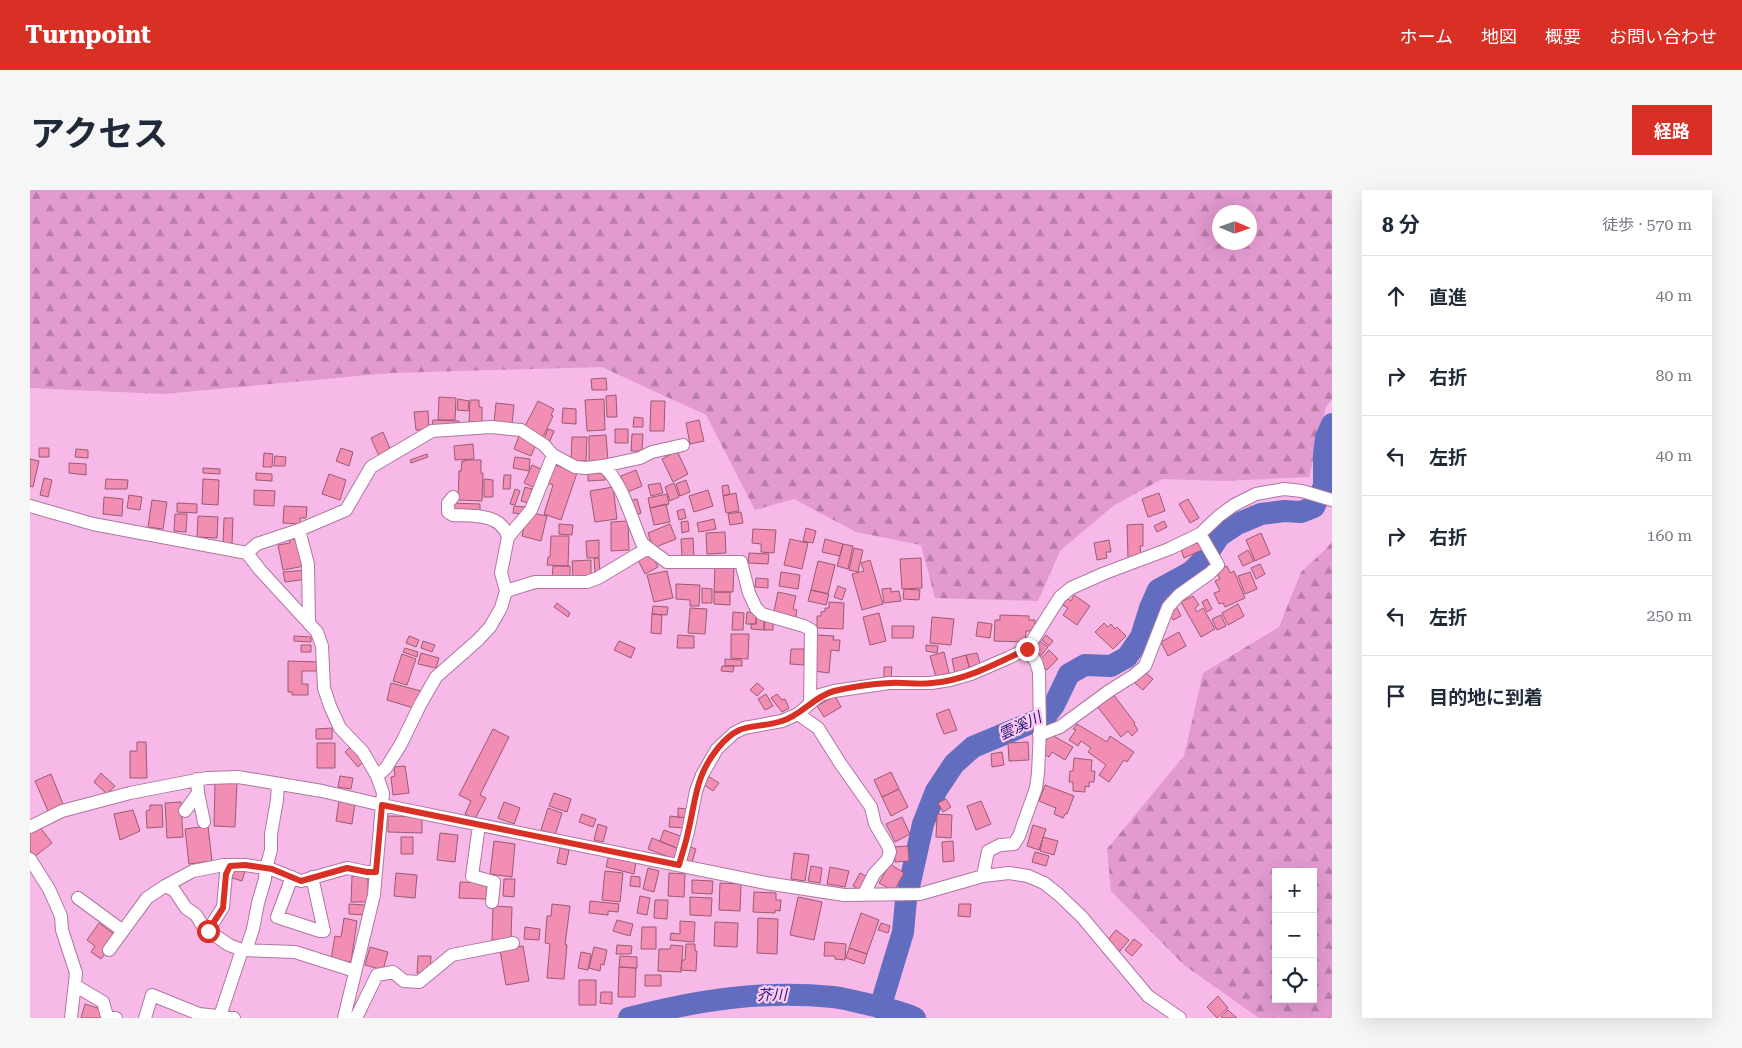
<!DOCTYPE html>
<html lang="ja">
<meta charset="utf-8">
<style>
:root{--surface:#fff;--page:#f6f6f7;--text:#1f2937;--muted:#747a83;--line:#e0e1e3;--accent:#d93025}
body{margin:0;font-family:"Roboto Serif","Noto Sans JP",serif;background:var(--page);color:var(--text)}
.controls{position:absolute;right:15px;bottom:15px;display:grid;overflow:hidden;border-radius:0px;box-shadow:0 5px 20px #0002}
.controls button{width:45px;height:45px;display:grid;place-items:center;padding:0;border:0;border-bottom:1px solid var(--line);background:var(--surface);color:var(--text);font:25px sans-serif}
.compass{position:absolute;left:1182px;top:15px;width:45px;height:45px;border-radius:50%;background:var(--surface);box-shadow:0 5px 20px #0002;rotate:92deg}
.stop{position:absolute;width:15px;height:15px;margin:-11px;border:4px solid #d93025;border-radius:50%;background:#fff}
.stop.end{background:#d93025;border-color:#fff;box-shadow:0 1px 5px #0008}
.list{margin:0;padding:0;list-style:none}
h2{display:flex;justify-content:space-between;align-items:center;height:65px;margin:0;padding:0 20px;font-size:21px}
h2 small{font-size:16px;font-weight:400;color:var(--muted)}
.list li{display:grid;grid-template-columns:32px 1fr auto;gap:15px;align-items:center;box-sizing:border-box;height:80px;padding:0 20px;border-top:1px solid var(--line)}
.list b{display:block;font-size:19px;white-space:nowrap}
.list em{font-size:16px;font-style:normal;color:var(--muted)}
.icon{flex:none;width:28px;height:28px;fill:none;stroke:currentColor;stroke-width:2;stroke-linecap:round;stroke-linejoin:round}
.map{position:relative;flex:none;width:1302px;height:828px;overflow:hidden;border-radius:0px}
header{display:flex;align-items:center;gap:30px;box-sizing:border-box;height:70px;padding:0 25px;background:var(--accent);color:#fff}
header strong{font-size:24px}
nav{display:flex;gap:28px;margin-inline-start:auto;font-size:18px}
.intro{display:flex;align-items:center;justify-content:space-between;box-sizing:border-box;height:120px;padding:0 30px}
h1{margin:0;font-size:35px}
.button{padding:12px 22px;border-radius:0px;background:var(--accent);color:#fff;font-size:18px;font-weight:700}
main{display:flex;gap:30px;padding:0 30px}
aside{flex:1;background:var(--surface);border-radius:0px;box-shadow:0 5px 20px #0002}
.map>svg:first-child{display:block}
.forest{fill:url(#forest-firs);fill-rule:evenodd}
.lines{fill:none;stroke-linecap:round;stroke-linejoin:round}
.river{stroke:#626dc0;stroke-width:22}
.building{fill:#f28db4;stroke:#9c5a73}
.minor-casing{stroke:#af76a1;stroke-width:14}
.minor{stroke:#fff;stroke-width:12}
.route{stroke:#d93025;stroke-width:6}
.labels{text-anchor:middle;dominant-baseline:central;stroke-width:4.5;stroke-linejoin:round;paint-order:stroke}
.water-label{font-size:15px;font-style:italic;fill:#1f1379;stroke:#fdcaef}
</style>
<header>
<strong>Turnpoint</strong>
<nav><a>ホーム</a><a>地図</a><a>概要</a><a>お問い合わせ</a></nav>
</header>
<div class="intro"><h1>アクセス</h1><a class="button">経路</a></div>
<main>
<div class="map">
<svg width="1302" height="828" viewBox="0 0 1302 828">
<defs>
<pattern id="forest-firs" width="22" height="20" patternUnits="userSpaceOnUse" patternTransform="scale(1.25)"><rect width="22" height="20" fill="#e29ad0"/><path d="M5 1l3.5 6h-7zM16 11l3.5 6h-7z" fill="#b77ca8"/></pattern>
</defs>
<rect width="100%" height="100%" fill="#f7b9e7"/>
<path class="forest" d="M0 0H1302V210L1296 217 1279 287 1195 291 1132 289 1083 316 1030 361 1008 411 905 408 891 355 826 342 764 309 725 320 676 225 572 177 361 183 133 204 0 198ZM1190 22H1220V52H1190Z
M1302 351V828H1229L1154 775 1081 701 1077 659 1154 566 1173 483 1249 437 1271 382 1297 358ZM1246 682H1283V809H1246Z"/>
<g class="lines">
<path class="river" d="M850 818 873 742 876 710 893 634 906 601 924 574 943 557 1015 527 1024 515 1039 484 1055 475 1081 476 1097 467 1111 447 1120 418 1128 400 1161 382 1175 368 1189 346 1207 334 1231 324 1254 321 1271 322 1284 317 1294 296V265L1296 248 1302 234
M599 828C668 810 732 800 803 807 814 808 826 812 837 814 853 818 869 821 885 828"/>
</g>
<path class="building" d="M576 188 577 200H562L561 189Z
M586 205 587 227H577L576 206Z
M409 207 426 208 425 230H408Z
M428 209 439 211 438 221 427 220Z
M574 209 575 240 557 241 555 210Z
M440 210H449V217H452V232H439Z
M508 211 524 219 521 225 523 226 512 249 493 240Z
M621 211H635L634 241H620Z
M466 213 484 215 482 234 464 232Z
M533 218 546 219V234L532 233Z
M398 221 399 240H386L384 222Z
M604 227 613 228V237H603Z
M403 230 429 231V237L402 235Z
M669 230 674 251 660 254 656 233Z
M518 239 524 241 519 253 513 251Z
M585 239H598V253H585Z
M353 242 361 261 349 266 341 248Z
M602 244H613L612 261H601Z
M576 245 578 271 559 272V246Z
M489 246 506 254 501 266 484 259Z
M542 247H557L556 271H541Z
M443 254 444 269 425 270 424 256Z
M9 258H19V267H9Z
M311 258 323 262 319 276 306 271Z
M46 259 58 260V268L45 267Z
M647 261 658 284 643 292 632 269Z
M234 263 243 264 242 277H233Z
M397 264 398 267 381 273 380 270Z
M245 266 256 267 255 276H244Z
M485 267 500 269 499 281 483 278Z
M0 269 9 271 3 297 0 296Z
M434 270H451V283H453L452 311 428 310 429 281H431L432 271 434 272Z
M39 273 56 274V285L39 283Z
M522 274 534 278 548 280 531 330 514 324 523 295 515 292Z
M502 275 513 280 505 298 494 293Z
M173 278 190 279V284L173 283Z
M606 280 612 296 597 302 591 286Z
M226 283 242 284V291L226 290Z
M574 283 575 290 558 291V284Z
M299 284 316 290 310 310 292 304Z
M474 285H481L480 299H473Z
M14 288 22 290 18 307 10 305Z
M76 289 98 290 97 299H75Z
M173 289 189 290 188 315 172 314Z
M454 289 463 290V307H454Z
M656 290 660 302 650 306 646 294Z
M630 293 633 303 621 306 618 295Z
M644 293 649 307 640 311 635 297Z
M698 295 700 304 693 306 692 296Z
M495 297 502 299 498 313 491 311Z
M583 297 587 329 565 332 560 301Z
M485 299 490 301 485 315 480 314Z
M224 300 245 301 244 316 224 315Z
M678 300 683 316 664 322 659 306Z
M706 303 709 321 696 323 693 306Z
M1129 303 1135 321 1118 327 1112 309Z
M637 304 639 314 620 318 618 308Z
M99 305 112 307 110 320 97 318Z
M74 307 93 309 92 326 73 324Z
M607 309 611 323 603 326 599 311Z
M1158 309 1169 328 1160 333 1149 314Z
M122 310 137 312 133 339 118 337Z
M147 313 167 314V323L147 322Z
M423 313 450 314V324L422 323Z
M636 314 640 332 624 335 620 318Z
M254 316 277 317 276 328H270V334L253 333Z
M484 316 496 317 495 324 483 323Z
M654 319 656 328 649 330 647 321Z
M711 322 713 333 700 335 698 324Z
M501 323 517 326 511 351 492 346 495 332 499 333Z
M145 324H157L156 342 144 341Z
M168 326 188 327 187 348 167 347Z
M194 328H203L202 355 193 354Z
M684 329 686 339 669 342 667 333Z
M598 331 599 360 581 361V332Z
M658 331 659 341 652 343 651 332Z
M1134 331 1137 337 1127 342 1124 336Z
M529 334 543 335 542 345 529 344Z
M640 334 646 349 623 358 618 343Z
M1113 334V356H1110L1111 367 1098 368 1097 335Z
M776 338 786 341 783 353 773 351Z
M723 339 746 340 744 363 731 362V354L722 353Z
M695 342 696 363 677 364 676 343Z
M1231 343 1240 364 1225 371 1216 350Z
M268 345 275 376 253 380 248 355 260 353 259 347Z
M521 346H539L538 376 517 375 518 367H520Z
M663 348 664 367 652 368 651 349Z
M760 349 778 353 772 379 754 375Z
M795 349 813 354 810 366 792 362Z
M569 350V368H557L556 351Z
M1079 350 1081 362H1076L1077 368 1067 370 1064 353Z
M1168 352 1172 360 1154 368 1151 359Z
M813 354 823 356 818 379 807 376Z
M824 358 833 360 828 382 819 380Z
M1218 360 1224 371 1213 376 1208 366Z
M621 363 628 377 615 384 608 370Z
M719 363 739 364 738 374 718 373Z
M564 368H569L570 383H565Z
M891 368 892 398 872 399 870 369Z
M561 370V386L543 387 542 371Z
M840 370 853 414 832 420 822 384 834 381 831 373Z
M788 371 805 375 798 404 781 400Z
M1230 374 1235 384 1226 389 1221 378Z
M523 376H540V389H522Z
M685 376 704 377 703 402H684Z
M1197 376 1200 383 1204 381 1215 408 1195 417 1193 413 1189 414 1184 403 1190 401 1185 391 1190 389 1186 381Z
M277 380 278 389 255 392 253 382Z
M637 381 643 408 624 412 617 385Z
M751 382 770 385 768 399 749 396Z
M1220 382 1227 399 1215 404 1208 386Z
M726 388 738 389V398L725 397Z
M646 394 670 395 669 416H660V410L646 409Z
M808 396 816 399 812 410 804 407Z
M672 398 682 399V413H672Z
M861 398V402L869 401 871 411 854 413 852 399Z
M874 399 890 400 889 410 873 409Z
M781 400 799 404 796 415 778 411Z
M684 402H700V415L684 414Z
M748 402 766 406 763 419 767 420 765 431 743 426Z
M1044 405 1060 416 1047 435 1033 425 1038 418 1031 414 1036 407 1041 411Z
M1163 406 1169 415 1165 418 1167 422 1173 418 1185 439 1171 447 1151 412Z
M1177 409 1182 419 1177 422 1172 412Z
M799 412 814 413 813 439 787 438V426H791V422L795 421V418H799Z
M527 413 540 423 538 427 524 417Z
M1208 414 1214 426 1198 435 1192 423Z
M623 416 638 417 637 425 622 424Z
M1146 416 1151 426 1143 430 1138 420Z
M660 418 677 419 675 444 658 443Z
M703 422 714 423 713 440H702Z
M717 422 726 423V434H716Z
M849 423 856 451 840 455 833 427Z
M622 424 632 425 631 444 621 443Z
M970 425 999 426V430H1005V441H996L995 452 964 451 965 430H970Z
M1191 425 1196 436 1187 440 1182 429Z
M902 427 924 429 921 455 900 453Z
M726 428 735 429 734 440 721 439V434H726Z
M734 431H743V440H734Z
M948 432 962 434 960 448 946 446Z
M1074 433 1078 437 1081 434 1085 439 1087 437 1096 446 1083 459 1065 442Z
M862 436H884L883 448H862Z
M1149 442 1156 456 1138 466 1131 452Z
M701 444H719L718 469 701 468Z
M648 445 664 446V458H647Z
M787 445 804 446 803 450H810L809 461 801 460 799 483 784 481Z
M1016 445 1023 451 1019 456 1012 450Z
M264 446 281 447V452L264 451Z
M379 446 389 450 386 457 376 453Z
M393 451 405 455 402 462 391 458Z
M589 451 605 458 601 468 584 460Z
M1010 451 1018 457 1009 468 1002 462Z
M271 455H281V462H271Z
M896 455 908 456 907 463 896 461Z
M375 458 388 462 387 467 373 462Z
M761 459H774V475L760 474Z
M1019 460 1028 469 1017 480 1008 472Z
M914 462 919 483 906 487 900 466Z
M391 463 409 468 406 478 388 474Z
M947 463 951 477 940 480 936 465Z
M372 464 386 469 377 495 363 491Z
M936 465 940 480 925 484 922 469Z
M695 469 712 470V476H695Z
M258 471 288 472V481H272V494H278V505H262V502H258Z
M692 476H704L703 482 691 481Z
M854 477H862L861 487H854Z
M1115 482 1123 489 1113 500 1105 493Z
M361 493 391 501 387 519 357 510Z
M727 493 734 499 727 506 720 500Z
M736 504 743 516 735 520 728 509Z
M747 504 752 510 755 509 759 518 752 522 741 508Z
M1083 504 1105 533 1104 534 1108 540 1102 546 1098 541 1091 547 1067 516Z
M805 506 811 517 794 527 787 516Z
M919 519 927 540 914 544 906 524Z
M1047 534 1077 552 1080 546 1104 562 1097 572 1094 570 1079 592 1069 585 1076 575 1058 562 1061 558 1051 551 1048 556 1039 550 1046 540 1043 539Z
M302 538V549H286V539Z
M463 539 479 547 450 605 456 608 445 629 435 624 441 611 429 605Z
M1020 544 1043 557 1035 570 1022 562 1019 567 1010 561Z
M107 552H116L117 588H100V561H107Z
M998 552 999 570 979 571 978 553Z
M287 553H305V578H287Z
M321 556 334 571 328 577 315 562Z
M972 562 974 575 962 577 961 564Z
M1044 568 1062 570 1061 581H1065L1064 592H1059V597L1055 596V602L1043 601V592H1039L1040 581H1043Z
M375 576 379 603 363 605 361 587 365 586 364 577Z
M861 582 869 599 852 607 844 590Z
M71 583 85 596 77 604 64 592Z
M21 584 33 614 18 621 5 591Z
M310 586 323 588 321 599 308 597Z
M678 586 689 593 683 601 673 594Z
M185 592 207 593 205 637 184 636Z
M1015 595 1044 606 1037 624 1036 623 1033 628 1024 624 1026 618 1009 611Z
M869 599 878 617 861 626 852 607Z
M524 603 541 609 537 622 519 616Z
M916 609 921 617 913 622 908 613Z
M309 611 325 613 322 634 306 631Z
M951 611 961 634 946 640 937 616Z
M151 612 153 647 137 648 135 613Z
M474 612 490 618 484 634 468 628Z
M120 615H132L133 637 117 638 116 621 120 620Z
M518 618 532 623 525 645 511 640Z
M648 618 657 619 656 628 648 627Z
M103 620 110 641 90 650 84 624Z
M552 624 566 629 563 637 549 632Z
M907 624 922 625 921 648 906 647Z
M358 626 392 627V643L358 642Z
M640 626 656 628 655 638 639 637Z
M872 627 880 644 865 652 856 634Z
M568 634 577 637 573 652 564 650Z
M1003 635 1016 639 1009 660 997 656Z
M9 636 22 653 4 667 0 661V642Z
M178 636 182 671 159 674 155 639Z
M634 640 653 647 649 659 630 651Z
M410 643 428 645 425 672 407 670Z
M371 647H383V664H371Z
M1013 647 1028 651 1024 665 1010 661Z
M622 648 649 659 644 669 618 659Z
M464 651 485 654 482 687 460 684Z
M923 651 924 671 913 672 912 652Z
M658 656 666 659 662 672 655 670Z
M878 656 879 671 865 672 864 657Z
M530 658 539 660 536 675 527 673Z
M1005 662 1019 666 1016 676 1002 672Z
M764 663 779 665 775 691 761 689Z
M579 665 606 672 604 684 576 677Z
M860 674 874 683 864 701 849 693Z
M781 676 792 678 790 693 778 691Z
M800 677 819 681 815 697 797 694Z
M205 678 215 681 212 691 202 688Z
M618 678 629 681 624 702 613 699Z
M575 681 593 683 590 712 572 710Z
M366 683 387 685 385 708 364 706Z
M639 683 655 684 654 707 638 706Z
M830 683 839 688 832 701 823 696Z
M322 686H338V712H321Z
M601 686 610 687V697L600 696Z
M474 689H485L484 707 473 706Z
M662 690 683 691 682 704 662 703Z
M430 692 457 693 456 709 429 708Z
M690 693 711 694 710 721 689 720Z
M724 702 746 703V710H751L750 721 745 720V723L723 722Z
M610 706 620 708 617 725 607 723Z
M660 707 682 708 681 726 660 725Z
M768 707 792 712 784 750 760 745Z
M625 710H638L637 729 624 728Z
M560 711 589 714 588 722 578 721V725L559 723Z
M319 714 335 715V725L319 724Z
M522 714 540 716 535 755H537L534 789 517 788 520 754 515 753 517 726H521Z
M929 714H941L940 727 928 726Z
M463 716 482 717 481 750H462Z
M831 723 849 730 837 764 819 758Z
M314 728 327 731 321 772 301 769 305 746 311 747Z
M728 728 748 729 747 764 727 763Z
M587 730 603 734 600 746 583 741Z
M650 731 665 732 664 752 640 750 641 743 650 744Z
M685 732 708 733 707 757 684 756Z
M69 733 88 747 71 769 61 762 65 756 57 750Z
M851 733 860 736 858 743 848 740Z
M495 737 510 739 509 750 494 749Z
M612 737H626V759H611Z
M1086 740 1099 750 1090 761 1077 751Z
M1104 749 1112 755 1102 766 1095 760Z
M795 752 816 754 815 770 805 769V766H794Z
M656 754H665V761H667L666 781 651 780 652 770H655Z
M587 755 602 756 601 764H586Z
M641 755 653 756 651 782 628 781 629 759H640Z
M493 756 499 791 476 795 470 760Z
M340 757 358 762 353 780 335 775Z
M564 757 577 760 574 775 571 774 570 781 559 778Z
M819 758 837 764 834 774 816 768Z
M551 762 561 764 558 780 548 778Z
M388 766H401L400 784 387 783Z
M590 766 607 767V778L589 777Z
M589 777 606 778 605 807H588Z
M615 785H631V796H615Z
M549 790H566V815H549Z
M571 802H582V814L570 813Z
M1188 806 1198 818 1187 828 1177 817Z
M55 814 74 820 71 828H51Z
M1198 820 1207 828H1193L1191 827Z"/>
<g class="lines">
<defs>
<path id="minor" d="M573 276C592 291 602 331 612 353L618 358
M423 307 418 313V322L423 325C443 326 471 323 478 347
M0 316 63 334 217 363 230 380 287 442 292 456 294 498 300 516 310 538 333 562 347 586 353 603 344 705 314 828
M269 340 278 374 279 433
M217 363 227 354 269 340 316 320 341 277 402 241 461 237 491 240 514 255 523 265 545 277 556 278 573 276 610 268 622 262 653 255
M476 401 505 392H557L568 388 618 358 637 372H711L719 403 726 418 732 424 774 436 781 440 780 513
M768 524 788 538 810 573 841 617 845 634 858 656 860 662 857 670 844 684 834 704
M1009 545 1030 537 1079 501 1103 486 1115 476 1138 417 1149 405 1180 383 1188 375 1170 344
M347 586 356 578 371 554 390 515 406 487 448 450 460 437 471 418 476 401 471 383 478 347 501 320 523 265
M167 589 168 603 174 632
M155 621 168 603
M449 635 442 686 464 692 462 712
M0 637 32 621 100 603 177 588 208 587 292 601 352 615 736 693 814 705 890 704 953 686 979 683 998 686 1014 693 1028 704 1052 727 1118 806 1150 828
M0 669 19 699 31 726 32 740 46 783 41 828
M649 675 658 642 666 601 672 585 687 559 704 543 714 538 752 531 768 524 790 505 804 501 859 493H901L920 490 941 484 978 468 997 459 1030 407 1041 398 1075 383 1139 359 1170 344 1189 326 1204 315 1226 304 1254 299 1272 301 1302 310
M953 686 958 661 970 655 984 654 989 646 1006 598 1008 583 1010 541 1009 482 1006 472 997 459
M262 687 247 727 290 741H294L282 687
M48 708 93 741
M178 741 193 717 196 684 200 676
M79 760 117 708 135 696
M216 760 223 739 228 713 235 689 236 678 241 660V644L247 610 248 594
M325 781 265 762 212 760 199 755 174 738 166 725 156 718 144 700 135 696 163 681 194 675H215L241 679 271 691 317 678 337 682H346
M46 796 73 812 77 826 86 828
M190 826 212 760
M115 828 122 805 169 824 204 828
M326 828 347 785 363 782 374 791 389 792 422 765 483 753"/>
</defs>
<use href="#minor" class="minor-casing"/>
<use href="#minor" class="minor"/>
</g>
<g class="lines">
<path class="route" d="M178 741 193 718 196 684 200 676 215 675 242 679 271 691 317 678 337 682H346L352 615 649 675C652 664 656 653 658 642 666 610 665 586 688 558 711 530 723 540 752 531 772 525 783 507 804 501 821 497 842 494 860 493 874 492 888 495 902 493 935 491 967 473 997 459"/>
</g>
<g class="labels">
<g class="water-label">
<text transform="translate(990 536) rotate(-25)">雲溪川</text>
<text transform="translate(742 805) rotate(-1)">芥川</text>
</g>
</g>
</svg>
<div class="controls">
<button>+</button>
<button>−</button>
<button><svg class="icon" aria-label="locate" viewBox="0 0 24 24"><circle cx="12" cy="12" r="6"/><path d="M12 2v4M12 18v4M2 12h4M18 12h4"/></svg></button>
</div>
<svg class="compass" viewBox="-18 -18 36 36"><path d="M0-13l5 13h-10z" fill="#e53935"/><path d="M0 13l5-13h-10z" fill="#747a83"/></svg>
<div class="stop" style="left:178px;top:741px"></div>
<div class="stop end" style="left:997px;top:459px"></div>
</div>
<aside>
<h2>8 分<small>徒歩 · 570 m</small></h2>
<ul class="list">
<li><svg class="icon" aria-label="ahead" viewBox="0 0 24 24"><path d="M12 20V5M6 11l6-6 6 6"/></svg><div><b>直進</b></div><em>40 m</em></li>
<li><svg class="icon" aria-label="right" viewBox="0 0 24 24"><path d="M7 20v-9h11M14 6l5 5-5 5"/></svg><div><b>右折</b></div><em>80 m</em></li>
<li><svg class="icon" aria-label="left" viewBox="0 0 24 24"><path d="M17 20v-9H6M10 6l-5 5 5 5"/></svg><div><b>左折</b></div><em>40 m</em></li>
<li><svg class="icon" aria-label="right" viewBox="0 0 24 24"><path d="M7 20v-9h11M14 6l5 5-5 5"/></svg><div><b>右折</b></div><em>160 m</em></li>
<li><svg class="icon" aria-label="left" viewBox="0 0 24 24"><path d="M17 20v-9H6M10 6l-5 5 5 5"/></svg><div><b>左折</b></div><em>250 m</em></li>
<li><svg class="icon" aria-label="arrive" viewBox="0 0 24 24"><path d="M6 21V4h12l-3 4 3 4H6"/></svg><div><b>目的地に到着</b></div></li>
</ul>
</aside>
</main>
